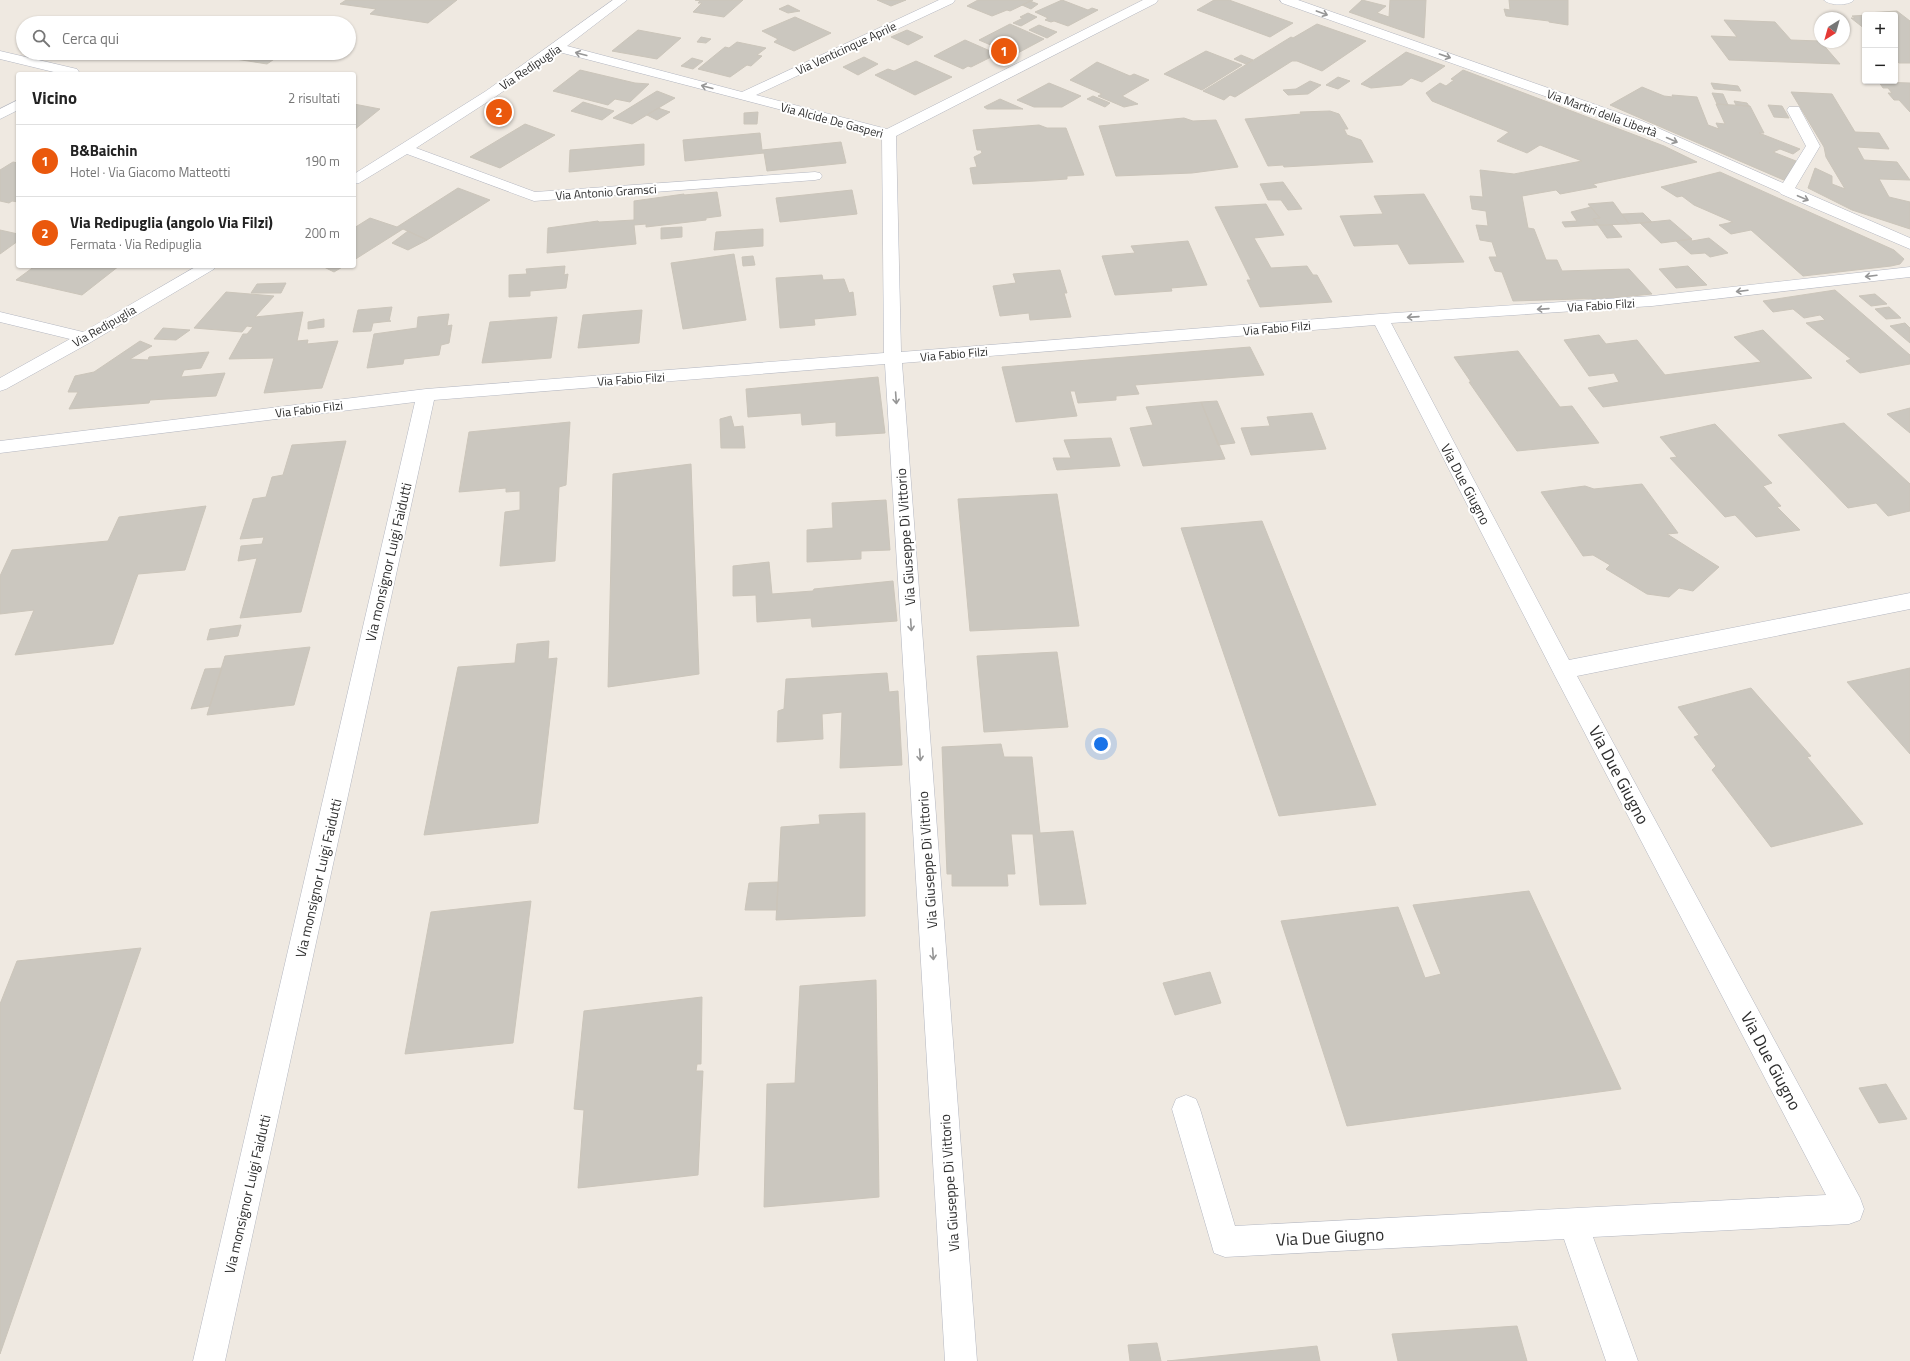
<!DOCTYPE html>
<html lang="it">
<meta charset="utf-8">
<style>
:root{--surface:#fff;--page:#f2f2f2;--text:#222;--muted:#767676;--line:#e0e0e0;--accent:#ea580c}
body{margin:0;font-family:"Titillium Web",sans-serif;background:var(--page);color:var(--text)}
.controls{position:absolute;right:12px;top:12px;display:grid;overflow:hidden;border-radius:4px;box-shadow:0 1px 3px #0004}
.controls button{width:36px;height:36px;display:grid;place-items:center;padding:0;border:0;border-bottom:1px solid var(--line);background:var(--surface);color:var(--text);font:20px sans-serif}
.compass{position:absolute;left:1814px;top:12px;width:36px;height:36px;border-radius:50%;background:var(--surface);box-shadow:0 1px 3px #0004;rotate:217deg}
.you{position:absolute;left:1101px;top:744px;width:14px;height:14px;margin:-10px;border:3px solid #fff;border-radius:50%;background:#1a73e8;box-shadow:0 0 0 6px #1a73e833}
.badge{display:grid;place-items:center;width:26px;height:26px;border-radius:50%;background:var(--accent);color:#fff;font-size:13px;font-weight:700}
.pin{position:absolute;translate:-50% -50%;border:2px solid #fff;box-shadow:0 1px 4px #0006}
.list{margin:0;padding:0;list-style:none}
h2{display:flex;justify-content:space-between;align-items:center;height:52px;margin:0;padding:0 16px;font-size:17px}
h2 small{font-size:13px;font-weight:400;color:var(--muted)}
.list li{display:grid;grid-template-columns:26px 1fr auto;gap:12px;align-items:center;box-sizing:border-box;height:72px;padding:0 16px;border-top:1px solid var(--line)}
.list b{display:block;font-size:15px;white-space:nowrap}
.list p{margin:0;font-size:13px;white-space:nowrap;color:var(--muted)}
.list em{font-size:13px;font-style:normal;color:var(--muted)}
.icon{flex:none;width:22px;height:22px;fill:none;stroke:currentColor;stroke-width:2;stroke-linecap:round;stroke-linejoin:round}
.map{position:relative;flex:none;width:1910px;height:1361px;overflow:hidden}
.search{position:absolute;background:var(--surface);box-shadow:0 1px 3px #0004;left:16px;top:16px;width:340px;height:44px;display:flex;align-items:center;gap:10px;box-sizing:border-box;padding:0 14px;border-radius:22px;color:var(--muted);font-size:15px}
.panel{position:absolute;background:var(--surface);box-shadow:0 1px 3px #0004;left:16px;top:72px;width:340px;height:196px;border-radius:4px}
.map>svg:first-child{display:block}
.building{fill:#cbc7bf;stroke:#cbc5ba}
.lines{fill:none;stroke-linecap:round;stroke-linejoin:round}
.minor-casing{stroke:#b4b7c1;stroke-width:1}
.minor{fill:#fff;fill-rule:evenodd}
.oneway{stroke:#969696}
.labels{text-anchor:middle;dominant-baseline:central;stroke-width:4;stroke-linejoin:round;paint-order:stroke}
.far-street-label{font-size:12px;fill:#2e2e2e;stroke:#fff}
.street-label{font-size:14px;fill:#2e2e2e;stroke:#fff}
.near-street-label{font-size:17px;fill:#2e2e2e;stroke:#fff}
</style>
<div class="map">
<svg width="1910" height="1361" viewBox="0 0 1910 1361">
<rect width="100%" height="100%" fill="#efe9e1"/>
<path class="building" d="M346 0H457L428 23 370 14 376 9 340 4Z
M695 0H743L724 17 693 12 702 3H698L700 1Z
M877 0H906L891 6Z
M978 0H1033L1010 11 1007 10 992 16 967 6Z
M1062 0 1088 10 1092 8 1098 10 1068 26 1054 21 1051 22 1045 20 1048 18 1035 12Z
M1214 0H1229L1293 23 1270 37 1197 10Z
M1362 0 1386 6 1377 13 1389 17 1390 0H1426L1424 38 1349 12Z
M1509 0H1568V25L1549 22V21L1506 16 1504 9 1510 10Z
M1030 1 1038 4 1031 9 1022 5Z
M788 5 800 11 788 13 779 9Z
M1897 11 1910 21V63H1899L1895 60V15H1865V29L1851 18H1855L1852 16 1869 15 1867 13Z
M1028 13 1037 17 1021 26 1013 23 1023 18 1020 17Z
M795 17 831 33 794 51 774 42 778 39 762 31Z
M250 19 279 23H243Z
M1724 20 1775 22 1791 40 1820 41 1840 64 1729 60 1711 36 1737 37Z
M1010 24 1044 39 1014 55 979 40Z
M1317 24 1366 41 1322 71 1297 61H1292L1235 97 1230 95 1224 100 1203 91 1291 37 1293 38Z
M1039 25 1057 32 1047 38 1029 30Z
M638 30 681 38 657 59 612 51Z
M907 30 923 37 908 45 891 37Z
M701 37 711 39 706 43 697 42Z
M965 40 997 54 971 67 968 66 963 69 934 56Z
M737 42 766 48 757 55 762 56 751 66 747 65 730 77 698 69 725 47 729 48Z
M1206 51 1242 65 1202 90 1164 74Z
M1406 52 1445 66 1422 82 1411 78 1402 85 1371 88 1361 84Z
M227 53H283L267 64 229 58 234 54Z
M1241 55 1253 60 1246 64 1234 59Z
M864 57 878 64 858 75 843 67Z
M692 58 703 61 693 69 681 66Z
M916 61 952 77 915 95 875 75 888 69 894 71Z
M1097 62 1130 76 1134 74 1149 80 1122 96 1138 104 1124 107 1098 96 1102 94 1070 80Z
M580 70 635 83 649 84 630 102 615 99 608 105 553 91Z
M1463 70 1664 146 1697 162 1593 184 1597 187 1560 194 1556 190 1522 196 1528 228 1534 229 1546 260H1557L1562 271 1629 269 1652 294 1611 298 1513 301 1502 272 1495 271 1489 257H1497L1492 242 1480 240 1476 225 1488 226 1486 211 1472 209 1470 196 1483 197 1480 170 1514 174 1582 161 1540 145 1527 153 1497 141 1509 132 1432 101 1426 93 1440 83 1446 86 1454 80 1451 79Z
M1338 77 1350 81 1338 89 1326 85Z
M1310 81 1321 85 1308 94 1288 95 1283 90 1296 89Z
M1879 82 1910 83V112L1899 100H1894L1888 93H1892L1888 88H1883Z
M1049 83 1081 96 1062 107H1034L1017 100Z
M1711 83 1738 86 1741 91 1714 89Z
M1642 87 1664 96 1673 97 1672 95 1697 97 1708 125 1719 129 1716 123 1725 124 1716 104 1750 106 1764 133H1759L1800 149 1793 154 1780 149 1773 152 1796 161 1786 181 1610 105Z
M657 91 675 98 632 124 613 118Z
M1791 92 1832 94 1855 132 1879 133 1889 149 1857 147 1864 160 1897 162 1910 180 1879 179 1889 197 1910 202V229L1852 210 1808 188 1815 168 1832 176V184L1845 189 1826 157 1824 147Z
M1712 93 1723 94 1728 105 1717 104Z
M1093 96 1110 103 1105 107 1087 99Z
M1000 99 1023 109H987L984 107Z
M1734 101 1747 103 1749 106 1736 105Z
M583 102 614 111 602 120 571 111Z
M354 104 380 109 354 130Z
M1768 105 1782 106 1789 118 1774 117Z
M658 108 670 112 657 120 647 115Z
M1330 111 1339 114 1348 129H1344L1347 135 1361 140 1373 162 1284 167 1283 165 1268 166 1245 119 1301 114 1300 112Z
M758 112 757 124H744V113Z
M1184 118 1193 121 1216 120 1238 167 1192 173 1116 176 1099 126Z
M525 124 555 135 500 168 470 157Z
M1039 125 1047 128H1066L1084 175 1067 176V179L1036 181 973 184 970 168 977 167 974 157 982 153 981 150H977L973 130Z
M760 133 762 150 841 142 846 163 767 171 764 153 685 161 683 140Z
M644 144V165L569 172 570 150Z
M13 162 18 163V202L12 201 9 203 0 201V170Z
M1720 172 1894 250 1904 259 1900 264 1891 266 1803 276 1751 230 1731 234 1719 225 1733 222 1694 205 1682 196 1677 197 1661 187Z
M1283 182 1302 209 1288 210 1281 200H1268L1260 184Z
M458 188 490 200 427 240 403 229 354 260V228L370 218 397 227Z
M852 190 857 214 780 222 776 198Z
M717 192 721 216 706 218V220L646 227V224L634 225 636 244 547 253 548 228 598 221 599 222 634 220V201L684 194V195Z
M1424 194 1464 262 1409 264 1398 244 1354 246 1340 216 1383 214 1374 196Z
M1613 202 1629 224 1598 225 1593 219 1600 218 1588 204Z
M1266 204 1284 235 1254 238 1271 268 1307 266 1313 275H1317L1332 302 1260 307 1247 280H1251L1215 207Z
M1591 207 1600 218 1593 219 1598 225 1565 227 1562 222 1577 221 1571 212Z
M1643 213 1652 222 1629 224 1622 214Z
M1670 220 1692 239 1661 243 1640 223Z
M1598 225H1612L1622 237 1607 238Z
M682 227V237L661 239V228Z
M763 229V246L714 250 716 232Z
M0 230 18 234V241L0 254Z
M408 231 427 240 408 250 392 243Z
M1709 238 1728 253 1710 257 1705 253 1691 254 1676 241 1691 239 1692 241Z
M1188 241 1207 285 1171 288 1172 291 1115 295 1102 256 1135 253 1131 246Z
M734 254 746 320 683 329 671 263Z
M753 256 755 265 743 266 742 257Z
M35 266H119L82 295 16 280Z
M322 266H344L334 272Z
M565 266 564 275 568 274 566 288 530 291V296L509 297V275L527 274 526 269Z
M1688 266 1707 285 1676 288 1659 269Z
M1060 270 1067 293H1064L1071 317 1030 320 1029 313 1000 316 993 286 1016 283 1013 274Z
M822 275 823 280 844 279 849 293 853 292 856 315 814 319 815 325 780 328 776 278Z
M286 283 281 293H251L257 284Z
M1835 290 1910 355V364L1860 373 1846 361 1851 359 1806 323 1825 320 1820 315 1804 318 1793 309 1773 312 1763 301Z
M226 292 274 296 255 317 303 312 297 341 308 340 307 344 338 341 322 388 264 393 274 358 229 359 243 334H247L253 327 247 326 242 332 194 328Z
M1875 294 1887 304 1871 306 1859 296Z
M392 307 389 321H391L373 323 371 331 353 332 358 310Z
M1889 307 1901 318 1886 319 1875 309Z
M642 310 639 343 578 348 583 315Z
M449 314 447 326 452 325 449 343 441 345 439 355 404 359 403 364 367 368 374 334 417 328 418 317Z
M557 317 551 358 482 363 490 322Z
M324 319V327L308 329V322Z
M1905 323 1910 328V343L1890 326Z
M163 328 190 330 176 340 154 339Z
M1763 330 1812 378 1603 407 1588 388 1619 382 1614 373 1589 376 1564 340 1599 335 1606 344 1637 340 1665 375 1761 362 1734 337Z
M140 341 152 346 130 359 148 360 149 357 209 352 201 368 184 370 181 377 225 373 216 396 150 400 149 403 69 409 78 392H68L75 376 94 372Z
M1250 347 1264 375 1135 385 1139 394 1116 396V400L1078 403 1075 391H1070L1077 416 1016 422 1002 367Z
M1518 351 1560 407 1572 406 1599 443 1517 451 1469 382H1471L1454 357Z
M878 377 885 433 836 436V422L802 425 801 413 748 417 746 389Z
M1217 401 1235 443 1218 445 1201 402Z
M1201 402 1225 459 1143 466 1130 428 1153 425 1146 407Z
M1910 408V433L1887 414Z
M1312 413 1326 449 1251 455 1241 428 1270 426 1267 417Z
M731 416 734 427 743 426 745 448H721L720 419Z
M570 422 566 485 559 487 555 561 500 566 505 512 520 510V491L506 492V488L459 492 469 432Z
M1844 423 1910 484V511L1888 516 1876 503 1848 508 1778 435Z
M1715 424 1772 483 1763 486 1781 506 1777 507 1800 530 1756 537 1735 515 1725 517 1670 458 1677 457 1660 437Z
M1111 438 1120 466 1057 470 1053 458H1071L1064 440Z
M346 441 301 612 240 618 257 558 238 561 241 546 262 544 264 537 240 539 253 499 266 497 272 477 283 475 292 445Z
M691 464 699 674 608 687 613 474Z
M1642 484 1678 533 1667 534 1719 567 1693 591 1679 588 1669 597 1647 594 1606 569 1610 565 1593 555 1583 556 1541 492 1585 486 1594 489Z
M1057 494 1079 626 970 631 958 499Z
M886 500 890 550 861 551V559L807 562V530L833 528 832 503Z
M206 506 185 570 138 574 113 644 15 655 34 610 0 614V576L12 550 108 541 119 517Z
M1262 521 1376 805 1279 816 1181 528Z
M769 562 772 594 813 591 814 589 893 581 897 621 812 627 811 618 757 622 756 595 733 596V566Z
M241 625 238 636 207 640 210 629Z
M549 641 548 659 557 658 538 823 424 835 458 667 515 663 517 644Z
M310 647 294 705 207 715 225 656Z
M1057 652 1068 727 984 732 977 656Z
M222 668 210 706 191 709 205 669Z
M1910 668V754L1847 682Z
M887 673 889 692 898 691 902 765 840 768 842 712 822 714 823 739 777 742 778 711 784 709 786 679Z
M1751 688 1811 756 1807 757 1863 824 1771 847 1712 770 1716 766 1694 737 1699 735 1678 707Z
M1001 744 1004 757H1032L1040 833 1073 831 1086 904 1040 905 1033 834H1011L1015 874H1007L1008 886H952V874H947L942 747Z
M865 813V916L776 920 781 827 820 824 819 815Z
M778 882 777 910H745L749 883Z
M1529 891 1621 1089 1347 1126 1281 921 1398 907 1425 978 1441 974 1413 905Z
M531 901 513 1043 405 1054 431 912Z
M141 948 0 1354V1004L17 961Z
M1210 972 1221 1003 1175 1015 1163 983Z
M876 980 879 1197 764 1207 767 1084 795 1083 800 986Z
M702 997 701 1064H697L696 1071H703L698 1175 578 1188 584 1110 574 1109 584 1011Z
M1886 1084 1907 1119 1879 1123 1859 1088Z
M1517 1326 1527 1361H1398L1392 1334Z
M1157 1343 1161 1361H1130L1128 1345Z
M1317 1346 1320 1361H1167Z"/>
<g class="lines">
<defs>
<path id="minor" d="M613 0H627L567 46 742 92 939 0H955L953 3 756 95 887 129 1143 0H1158L1156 3 896 136 901 352 1380 314 1652 296 1910 267V277L1652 306 1391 323 1569 660 1910 593V609L1577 676 1860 1198 1864 1209 1860 1220 1849 1224 1593 1237 1638 1361H1606L1564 1239 1225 1257 1214 1253 1172 1109 1176 1099 1186 1095 1196 1099 1200 1109 1235 1226 1826 1195 1555 676 1375 325 902 363 977 1361H945L885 364 434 400 225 1361H193L415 402 0 453V441L426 389 884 353 882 136 559 52 495 97 416 148 535 192 815 172 820 173 822 176 820 179 815 180 534 201 407 154 359 183 354 184V174L486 91Z
M1280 0H1298L1642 121 1783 183 1806 146 1787 110 1789 107H1799L1820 146 1795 188 1910 238V249L1781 194 1779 192 1632 127 1282 3Z
M1824 0H1854C1849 6 1829 6 1824 0Z
M0 51 77 69 79 72 77 74H62L0 59Z
M18 100V110L0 119V109Z
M197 266H216L214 269 91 342 6 389 0 391V378L70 339 0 322V312L83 332Z"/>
</defs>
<use href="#minor" class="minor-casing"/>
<use href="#minor" class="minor"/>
</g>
<defs><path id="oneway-shaft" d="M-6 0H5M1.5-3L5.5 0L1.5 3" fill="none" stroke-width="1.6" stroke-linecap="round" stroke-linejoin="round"/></defs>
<g class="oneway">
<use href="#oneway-shaft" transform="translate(1322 13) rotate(20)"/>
<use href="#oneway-shaft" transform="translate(581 54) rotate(-165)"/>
<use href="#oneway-shaft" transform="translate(1445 56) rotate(19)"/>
<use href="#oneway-shaft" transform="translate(707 87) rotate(-165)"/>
<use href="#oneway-shaft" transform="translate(1672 140) rotate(24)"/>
<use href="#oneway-shaft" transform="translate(1803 198) rotate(23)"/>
<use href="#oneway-shaft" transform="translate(1871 276) rotate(173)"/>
<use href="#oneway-shaft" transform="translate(1742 291) rotate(173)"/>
<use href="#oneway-shaft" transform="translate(1543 309) rotate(176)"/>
<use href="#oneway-shaft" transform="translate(1413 317) rotate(176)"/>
<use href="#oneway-shaft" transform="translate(896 398) rotate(86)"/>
<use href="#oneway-shaft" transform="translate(911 625) rotate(86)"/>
<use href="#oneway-shaft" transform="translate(920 755) rotate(86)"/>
<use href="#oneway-shaft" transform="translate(933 954) rotate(86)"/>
</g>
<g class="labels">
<g class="far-street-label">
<text transform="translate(846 48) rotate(-25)">Via Venticinque Aprile</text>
<text transform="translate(530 67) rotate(-34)">Via Redipuglia</text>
<text transform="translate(1602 113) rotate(20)">Via Martiri della Libertà</text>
<text transform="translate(832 120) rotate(15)">Via Alcide De Gasperi</text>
<text transform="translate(606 192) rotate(-4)">Via Antonio Gramsci</text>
<text transform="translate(1601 305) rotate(-4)">Via Fabio Filzi</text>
<text transform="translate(104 326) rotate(-30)">Via Redipuglia</text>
<text transform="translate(1277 328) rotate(-5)">Via Fabio Filzi</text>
<text transform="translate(954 354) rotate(-5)">Via Fabio Filzi</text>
<text transform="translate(631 379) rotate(-4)">Via Fabio Filzi</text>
<text transform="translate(309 409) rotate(-7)">Via Fabio Filzi</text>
</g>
<g class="street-label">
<text transform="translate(1466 484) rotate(62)">Via Due Giugno</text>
<text transform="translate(905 537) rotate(-94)">Via Giuseppe Di Vittorio</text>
<text transform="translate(388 562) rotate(-77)">Via monsignor Luigi Faidutti</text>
<text transform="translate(927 860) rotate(-94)">Via Giuseppe Di Vittorio</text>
<text transform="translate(318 878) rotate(-77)">Via monsignor Luigi Faidutti</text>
<text transform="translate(949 1183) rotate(-94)">Via Giuseppe Di Vittorio</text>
<text transform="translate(247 1194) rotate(-77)">Via monsignor Luigi Faidutti</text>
</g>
<g class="near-street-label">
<text transform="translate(1619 775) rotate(62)">Via Due Giugno</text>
<text transform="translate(1771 1061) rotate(62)">Via Due Giugno</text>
<text transform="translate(1330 1237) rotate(-3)">Via Due Giugno</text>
</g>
</g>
</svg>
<div class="controls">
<button>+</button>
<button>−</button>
</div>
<svg class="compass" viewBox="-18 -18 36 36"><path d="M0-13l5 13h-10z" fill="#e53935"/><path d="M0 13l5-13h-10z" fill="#767676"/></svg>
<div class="you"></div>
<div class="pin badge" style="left:1004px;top:51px">1</div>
<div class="pin badge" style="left:499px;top:112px">2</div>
<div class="search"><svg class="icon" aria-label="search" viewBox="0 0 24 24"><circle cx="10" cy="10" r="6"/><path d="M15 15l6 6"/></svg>Cerca qui</div>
<section class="panel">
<h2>Vicino<small>2 risultati</small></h2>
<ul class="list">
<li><span class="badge">1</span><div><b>B&amp;Baichin</b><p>Hotel · Via Giacomo Matteotti</p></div><em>190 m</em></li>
<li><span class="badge">2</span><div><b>Via Redipuglia (angolo Via Filzi)</b><p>Fermata · Via Redipuglia</p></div><em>200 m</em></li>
</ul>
</section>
</div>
